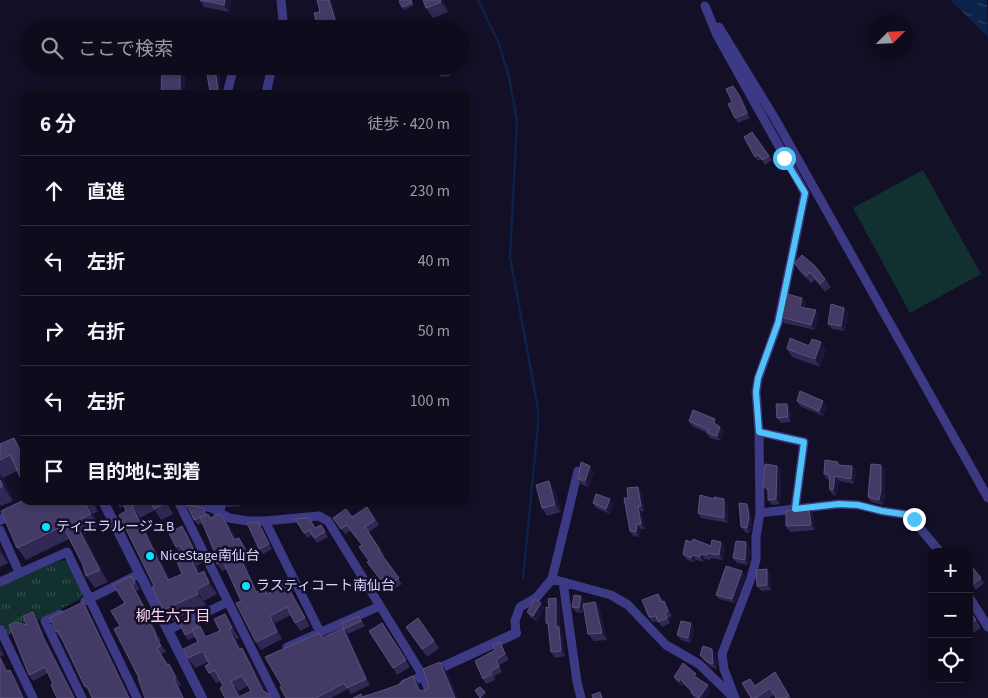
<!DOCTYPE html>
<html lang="ja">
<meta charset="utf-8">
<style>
:root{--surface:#0e0b1c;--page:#171425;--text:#f1f3f6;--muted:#9b9ba3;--line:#2e2b3b}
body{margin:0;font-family:"Source Sans 3","Noto Sans JP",sans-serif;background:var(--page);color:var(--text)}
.controls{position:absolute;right:15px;bottom:15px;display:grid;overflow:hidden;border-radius:10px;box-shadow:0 2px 8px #0003}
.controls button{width:45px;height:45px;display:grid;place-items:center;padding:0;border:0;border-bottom:1px solid var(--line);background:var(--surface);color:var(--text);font:25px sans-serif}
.compass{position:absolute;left:868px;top:15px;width:45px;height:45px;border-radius:50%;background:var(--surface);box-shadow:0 2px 8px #0003;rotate:66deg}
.stop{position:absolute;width:15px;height:15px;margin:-11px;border:4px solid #4fc3f7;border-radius:50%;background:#fff}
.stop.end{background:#4fc3f7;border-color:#fff;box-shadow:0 1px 5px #0008}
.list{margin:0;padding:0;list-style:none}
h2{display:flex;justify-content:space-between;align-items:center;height:65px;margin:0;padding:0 20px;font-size:21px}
h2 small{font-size:16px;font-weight:400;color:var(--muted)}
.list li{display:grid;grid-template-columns:32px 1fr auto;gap:15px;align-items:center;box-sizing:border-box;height:70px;padding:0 20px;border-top:1px solid var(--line)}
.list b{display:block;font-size:19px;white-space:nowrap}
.list em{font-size:16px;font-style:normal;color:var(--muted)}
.icon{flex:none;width:28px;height:28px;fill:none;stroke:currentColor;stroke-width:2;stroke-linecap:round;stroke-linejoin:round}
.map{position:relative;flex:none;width:988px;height:698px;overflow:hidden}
.search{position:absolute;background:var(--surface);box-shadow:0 2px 8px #0003;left:20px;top:20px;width:450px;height:55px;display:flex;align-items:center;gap:12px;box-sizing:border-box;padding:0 18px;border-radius:28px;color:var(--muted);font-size:19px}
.panel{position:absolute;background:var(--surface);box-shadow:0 2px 8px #0003;left:20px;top:90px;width:450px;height:415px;border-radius:10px}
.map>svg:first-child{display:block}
.grass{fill:url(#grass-tufts)}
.pitch{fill:#12302f}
.water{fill:url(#water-ripples)}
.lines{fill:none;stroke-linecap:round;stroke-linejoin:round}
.stream{stroke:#0c2248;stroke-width:2.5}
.minor{stroke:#3d3a85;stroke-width:9}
.tertiary{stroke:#3d3a85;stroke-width:10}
.wall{fill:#312854;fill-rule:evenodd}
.shaded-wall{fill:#1d163a}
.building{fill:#433a66;stroke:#5a527e;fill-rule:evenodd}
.route{stroke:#4fc3f7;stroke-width:6}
.poi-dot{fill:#00e5ff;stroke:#130f26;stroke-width:2}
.labels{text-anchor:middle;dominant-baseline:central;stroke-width:5;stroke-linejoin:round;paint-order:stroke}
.poi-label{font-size:14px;fill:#d9d4ff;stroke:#130f26;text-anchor:start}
.neighbourhood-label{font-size:15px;fill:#ffd6f0;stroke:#130f26}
</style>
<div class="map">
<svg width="988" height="698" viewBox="0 0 988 698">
<defs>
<pattern id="grass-tufts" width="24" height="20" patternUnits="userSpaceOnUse" patternTransform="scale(1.25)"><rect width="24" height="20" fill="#12302f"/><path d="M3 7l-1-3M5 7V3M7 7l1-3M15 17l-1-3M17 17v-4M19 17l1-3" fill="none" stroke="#344d4e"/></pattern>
<pattern id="water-ripples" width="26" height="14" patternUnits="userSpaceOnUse" patternTransform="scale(1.25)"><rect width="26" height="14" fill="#0c2248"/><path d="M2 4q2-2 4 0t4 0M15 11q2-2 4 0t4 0" fill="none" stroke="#2f4163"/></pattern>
</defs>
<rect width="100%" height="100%" fill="#130f26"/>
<path class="grass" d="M61 560 67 561 82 594 80 599 7 636 0 622V586Z"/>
<path class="pitch" d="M923 170 981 274 910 313 853 208Z"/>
<path class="water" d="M950 0H987L988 37Z"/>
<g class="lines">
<path class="stream" d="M478 0 499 44 509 77 517 120 510 257 538 409V425L523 578"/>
<path class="minor" d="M281 0 283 20 281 29
M705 6 717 35 805 193 778 323 758 379 756 392 759 432 760 513 756 537V560L751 578 722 654 724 669 735 698
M719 27 774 117 988 498
M227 94 234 66
M266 94 272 66
M759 432 804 442 795 509
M178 501 212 508 229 518 248 521H265L319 516 328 521 423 676 432 698
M178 501 276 698
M219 512 223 501
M760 513 839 504 858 505 882 511 909 515 940 552
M265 521 320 632
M0 530 19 572
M552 579 611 595 628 605 666 645 699 664 734 698
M0 582 67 552 137 698
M563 582 577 682 581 698
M969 597 988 627
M85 601 139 574
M60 614 45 621 82 698
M0 629 33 698
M168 630 228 602
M516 633 515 621 520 607 536 598 552 579 578 471
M287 647 380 606"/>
<path class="tertiary" d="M103 501 202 698
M0 520 16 513
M404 685 516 633"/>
</g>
<path class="wall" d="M199 0H231L229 12 204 7Z
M317 0H331L339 26 330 29H320L317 25 320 12Z
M402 0H411L414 5 404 10 402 7Z
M423 0H443L448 12 433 18 426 8Z
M221 66V73L219 74 221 94H212L210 91 207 72 205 70Z
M437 66H449L450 76 441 77 437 72Z
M733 86 743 100 750 118 738 123 735 118 732 102Z
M752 132 772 160 765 165 761 159 758 161 755 157Z
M794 263 825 279 831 287 825 292 815 280 811 283 799 271Z
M802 298 806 304 804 308 819 315 815 330 784 323 781 317Z
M844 308 848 313 845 331 832 329 828 324Z
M809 346 826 350 820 367 792 357 787 349Z
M797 401 827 406 823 416 800 406Z
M790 409 791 422 781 423 777 418Z
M689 421 718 424V425L720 427 724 432 721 441 710 438 707 433 692 426Z
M14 438 24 452V484L17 471 3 478 13 501 1 506 0 504V444Z
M838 462 840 465 856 471 854 484 839 481 836 496 833 495 830 490 829 479H827L824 474Z
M777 466 781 471 780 504 772 505 768 500V492L767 491 763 486Z
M885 470V495L883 505 871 502 868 497Z
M594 472 588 487 581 484 578 479Z
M555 489 561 512 547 516 542 508Z
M642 492 644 511H641L645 529H641L639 537 633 536 630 531 628 498Z
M24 501H92L98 511 93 514 100 526 84 534 108 582 95 588 86 576 82 563 69 539 26 560 17 548Z
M115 501H167L173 514 161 520 155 510 140 518 170 579 182 574 186 558 183 551 179 552 176 547 186 531 202 563 197 566 200 573 211 582 217 594 204 601 206 605 171 621 163 610 126 511 124 506 120 508Z
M240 501V506L228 507 224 502Z
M593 503 613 504 610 514 596 508Z
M728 504V523L701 518 698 513Z
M367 507 379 525 369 532 384 555 382 556 402 584 389 592 367 562 369 561 362 545 350 531 345 534 333 518 352 517Z
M750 509 752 522 750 533 745 532 741 527Z
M813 513 815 530 790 532 786 526Z
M208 514 211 518 228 524 236 539 239 538 244 545 252 561 245 564 258 592 268 593 278 589 284 580 289 588 310 626 300 631 295 623 291 615 275 623 282 639 261 650 256 642 241 601 227 569 222 571 217 564 214 551 203 523 198 525 194 520Z
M295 519 316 528 321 525 328 537 317 543 312 535 307 538Z
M261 527 272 549 263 554 259 549Z
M746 542 750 548 748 565 737 563 733 558Z
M711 546 725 547 723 560 711 558 710 560 705 559 704 562 696 560 694 563 686 559 683 554Z
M0 547 8 563 0 567Z
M969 563 984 583 976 590 969 581Z
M767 569 770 574 771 590 761 591 757 586Z
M742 571 745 576 735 603 719 599 716 595Z
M136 582 140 590 136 591 150 616 148 617 156 630 155 631 161 641 159 642 166 652 161 654 168 664 174 671 181 685 179 686 184 698H145L139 678 120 626 125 603 113 585Z
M658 594 663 602 664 601 667 606 672 616 668 618 670 623 662 627 658 621 652 622 649 617Z
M584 601V604L595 602 600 609 607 640 594 641 588 634 584 606 583 613 576 612 572 607Z
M83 602 87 607 89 692 85 687 61 637 60 638 56 632Z
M560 603V628L562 632 565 656 555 658 551 652 548 625 546 623Z
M545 608 537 621 530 617 527 612Z
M969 608 981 628 969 635Z
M33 612 37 618 47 642 75 698H57L53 684 48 673 33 681 29 675 27 625Z
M225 614 232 624 239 638 236 639 241 649 249 659 266 692 269 694 225 698 223 686 221 681 216 683 209 673V664L208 662 195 668 188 658 198 642 195 637 188 640 185 635 198 623 199 626 207 636 220 631ZM248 686 251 691 241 696 239 691Z
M359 616 365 626 348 634 344 629Z
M418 618 439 648 427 657 406 627Z
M382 623 410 667 397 675 393 668Z
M694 628 691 643 681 640 677 635Z
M347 634 370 685 351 694 348 689 331 698H286L282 686 322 638Z
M500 642 503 647 509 660 499 665 502 672 494 676 495 680 486 684 483 679 495 650Z
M0 645 4 655 1 656 8 671 10 670 16 678 0 698Z
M716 654 717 669 711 667 704 660 700 655Z
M775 672 791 698H776L774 695 769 698H751L755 685Z
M674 677 700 679H699L711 690 706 698H694L691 693V692L683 684 682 686 677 682Z"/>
<path class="shaded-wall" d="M225 0H231L229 12 224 5Z
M329 0H331L339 26 335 20Z
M440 0H443L448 12 441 2Z
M218 66H221V73L218 69Z
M446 66H449L450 76 447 71Z
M215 69 219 74 221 94 218 90Z
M180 71 186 78 185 94H180Z
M739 95 743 100 750 118 747 113Z
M802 298 806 304 803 312 800 307Z
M844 308 848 313 845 331 841 326Z
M816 310 819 315 815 330 811 325Z
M821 342 826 350 820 367 815 359Z
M823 401 827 406 823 416 819 411Z
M787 404 790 409 791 422 788 417Z
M720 427 724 432 721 441 717 436Z
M14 438 24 452V459Z
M881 465 885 470V495L883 505 879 500Z
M590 466 594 472 588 487 585 481Z
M777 466 781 471 780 504 776 499Z
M852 466 856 471 854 484 851 479Z
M0 474 3 478 13 501 3 486 0 480Z
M835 476 839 481 836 496 833 490Z
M549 481 555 489 561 512 555 505Z
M638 487 642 492 644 511 641 506Z
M610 499 613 504 610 514 606 509Z
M724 499 728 504V523L724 518Z
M84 501 93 514 100 526 91 514Z
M91 501H92L98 511Z
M165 501H167L173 514Z
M747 504 750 509 752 522 750 533 747 528Z
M132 506 140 518 176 591 168 580Z
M638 506 641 511 645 529 641 524Z
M809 508 813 513 815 530 811 525Z
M223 517 228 524 239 548 234 540Z
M75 522 84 534 108 582 100 570Z
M637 524 641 529 639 537 636 532Z
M182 526 186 531 202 563 198 558Z
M239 538 244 545 252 561 247 553Z
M721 542 725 547 723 560 719 555Z
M746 542 750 548 748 565 745 560Z
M0 547 8 563 0 551Z
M701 554 705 559 704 562 700 557Z
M693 555 696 560 694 563 691 558Z
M190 556 198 568 206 585 198 574Z
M240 557 245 564 262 600 256 592Z
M767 569 770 574 771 590 767 585Z
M204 571 211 582 217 594 209 583Z
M742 571 745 576 735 603 732 599Z
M284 580 289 588 310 626 305 618Z
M132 585 136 591 150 616 145 609Z
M196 590 204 601 206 605 198 594Z
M581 596 584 601 583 613 579 608Z
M556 598 560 603V628L562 632 565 656 561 651 556 627Z
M664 601 667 606 672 616 668 611Z
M83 602 87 607 130 698H129Z
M595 602 600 609 607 640 602 633Z
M541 603 545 608 537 621 533 616Z
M33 612 37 618 47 642 75 698H74L43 637Z
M225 614 232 624 239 638 232 628Z
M270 616 275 623 282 639 277 632Z
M691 623 694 628 691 643 688 638Z
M200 626 207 636 212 648 205 637Z
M343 628 347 634 370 685 366 679Z
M229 629 236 639 246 660 239 649Z
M500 642 503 647 509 660 505 654Z
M0 645 4 655 0 650Z
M242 648 249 659 269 698 263 691Z
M712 649 716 654 717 669 713 664Z
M0 655 12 680 6 671 0 658Z
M440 662 449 675 458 698H455Z
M169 664 174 671 181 685 176 678Z
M10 670 16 678 25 698H23Z
M696 674 700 679 698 681 694 676Z
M413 676 422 689 426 698 419 690Z
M174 679 179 686 184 698H183Z
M680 679 683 684 682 686 679 681Z
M231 681 239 691 242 698H240Z
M708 685 711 690 706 698H699Z
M485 692 487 694 484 698H480Z"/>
<path class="building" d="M200 0H225L224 5Z
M317 0H329L335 20 317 25 314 13 320 12Z
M402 0H411L412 3 402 7 399 1Z
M423 0H440L441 2 426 8Z
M205 66H218V69H215L218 90 210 91 206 69 205 70Z
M437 66H446L447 71 437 72Z
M180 71V94H161L162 72Z
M733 86 739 95 747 113 735 118 728 104 732 102 726 89Z
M752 132 769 156 762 160 758 154 755 157 744 137Z
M802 255 815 266 825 279 820 284 810 272 806 276 794 263Z
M787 294 802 298 800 307 816 310 811 325 781 317Z
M831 304 844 308 841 326 828 324Z
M790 338 809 346 812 339 821 342 815 359 787 349Z
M800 391 823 401 819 411 797 401Z
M776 404H787L788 417 777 418Z
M693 410 715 419 714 423 720 427 717 436 707 433 708 430 689 421Z
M14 438 24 459V482L23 483 10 455 0 460V444Z
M825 460 838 462 837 465 852 466 851 479 835 476 833 490H830L829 474H824Z
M581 462 590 466 585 481 578 479Z
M765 464 777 466 776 499 768 500V489L763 486Z
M871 464 881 465V490L879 500 868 497Z
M0 480 3 486 0 488Z
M549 481 555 505 542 508 536 485Z
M638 487 641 506H638L641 524H637L636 532 630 531 624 498H628L627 488Z
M596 494 610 499 606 509 593 503Z
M700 495 714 499V497L724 499V518L698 513Z
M24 500V501H84L91 514 75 522 100 570 86 576 82 563 63 526 17 548 1 511Z
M122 501H142L132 506 168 580 182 574 177 562 190 556 198 574 204 571 209 583 196 590 198 594 163 610 152 587 154 586 119 515 126 511Z
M150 501H165V503L154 509Z
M739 503 747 504 749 517 747 528 741 527Z
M187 505 203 508 206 515 194 520Z
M367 507 375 520 365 527 380 550 379 551 399 578 386 587 367 562 369 561 359 547 362 545 347 525 341 529 333 518 346 509 352 517Z
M809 508 811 525 786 526V511Z
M208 514 210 518 218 514 223 517 234 540 239 538 247 553 240 557 256 592 265 589 267 594 278 589 276 584 284 580 305 618 295 623 287 607 270 616 277 632 256 642 236 603 241 601 223 561 217 564 211 552 214 551 200 517Z
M309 518 315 528 321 525 325 532 314 538 309 530 304 533 295 519Z
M258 522 269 544 259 549 247 523Z
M182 526 198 558 193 561 190 556 186 558 180 545 176 547 169 533Z
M693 539 711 546 712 540 721 542 719 555 707 553V555L701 554 700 557 693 555 691 558 683 554 686 540 691 542Z
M736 541 746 542 745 560 733 558Z
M969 563 981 578 972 585 969 581Z
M726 566 742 571 732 599 716 595Z
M767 569V585L757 586 756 570Z
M131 576 135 583 132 585 145 609 144 610 151 623 150 624 156 634 155 635 161 646 157 648 167 665 169 664 176 678 174 679 183 698H145L138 678H139L114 629 120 626 111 611 125 603 113 585Z
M658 594 662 602 664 601 668 611 665 613 667 618 658 622 656 616 649 617 642 600Z
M574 595 581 596 579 608 572 607Z
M556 598V627H559L561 651 551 652 548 623H546V607L549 608 548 599Z
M535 599 541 603 533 616 527 612Z
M83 602 129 698H92L87 686 85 687 58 631 56 632 50 618Z
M595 602 602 633 588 634 583 604Z
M969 610 976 620 969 624Z
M33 612 43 637 74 698H57L51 685 53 684 45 667 29 675 9 625 15 622 27 625 23 616Z
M225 614 232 628 229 629 239 649 242 648 263 691 269 694 271 698H225L220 688 223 686 215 670 209 673 205 666 209 664 203 651 188 658 183 649 198 642 192 630 200 626 205 637 220 631 214 619ZM242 676 251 691 239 697 231 681Z
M359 616 361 621 344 629 342 623Z
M194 618 198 627 192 630 193 631 185 635 180 624Z
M418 618 434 641 422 649 406 627Z
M681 621 691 623 688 638 677 635Z
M382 623 406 660 393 668 369 631Z
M343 628 366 679 347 688 344 683 316 698H286L280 687 282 686 265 657 319 633 322 638Z
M500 642 505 654 496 660 499 667 490 671 492 674 483 679 475 661 495 650 493 645Z
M703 646 712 649 713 664 707 662 700 655Z
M0 658 6 671 10 670 23 698H0Z
M440 662 455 698H353L361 694 362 697 384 690 403 683 402 681 413 676 419 690 426 691 429 686 423 669Z
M683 663 696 674 694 676 708 685 699 698 691 693 692 691 680 679 679 681 674 677Z
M775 672 789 696 786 698H776L770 688 756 698H751L742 683 750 679 755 686Z
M480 687 485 692 480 698 475 690Z
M600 692 602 698H593L592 695Z"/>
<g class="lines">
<path class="route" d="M784 158 805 193 778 323 758 378 756 392 759 432 804 442 795 509 839 504 858 505 882 511 909 515 914 519"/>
</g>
<g class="poi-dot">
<circle cx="46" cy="527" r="5"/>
<circle cx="150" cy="556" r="5"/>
<circle cx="246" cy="586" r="5"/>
</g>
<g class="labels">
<g class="poi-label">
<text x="56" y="527">ティエラルージュB</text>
<text x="160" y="556">NiceStage南仙台</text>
<text x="256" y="586">ラスティコート南仙台</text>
</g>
<g class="neighbourhood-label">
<text x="173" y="616">柳生六丁目</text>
</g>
</g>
</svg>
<div class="controls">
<button>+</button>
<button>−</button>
<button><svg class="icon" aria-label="locate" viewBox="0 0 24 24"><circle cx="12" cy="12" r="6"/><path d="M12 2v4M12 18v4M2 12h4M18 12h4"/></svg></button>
</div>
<svg class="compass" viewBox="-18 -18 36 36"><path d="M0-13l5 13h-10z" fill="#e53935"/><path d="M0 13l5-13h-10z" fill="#9b9ba3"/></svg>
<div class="stop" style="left:784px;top:158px"></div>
<div class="stop end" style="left:914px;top:519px"></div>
<div class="search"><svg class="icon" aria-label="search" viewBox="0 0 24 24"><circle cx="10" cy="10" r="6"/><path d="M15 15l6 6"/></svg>ここで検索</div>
<section class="panel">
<h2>6 分<small>徒歩 · 420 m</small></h2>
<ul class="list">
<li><svg class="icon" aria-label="ahead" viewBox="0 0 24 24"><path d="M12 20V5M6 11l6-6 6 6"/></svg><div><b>直進</b></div><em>230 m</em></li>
<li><svg class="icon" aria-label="left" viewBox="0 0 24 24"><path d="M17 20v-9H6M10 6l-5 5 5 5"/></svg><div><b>左折</b></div><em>40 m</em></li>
<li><svg class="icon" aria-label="right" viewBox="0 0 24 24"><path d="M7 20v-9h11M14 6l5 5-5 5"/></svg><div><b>右折</b></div><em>50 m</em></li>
<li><svg class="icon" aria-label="left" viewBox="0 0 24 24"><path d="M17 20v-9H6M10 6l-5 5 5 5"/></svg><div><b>左折</b></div><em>100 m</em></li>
<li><svg class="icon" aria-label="arrive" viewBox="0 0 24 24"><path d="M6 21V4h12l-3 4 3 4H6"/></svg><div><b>目的地に到着</b></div></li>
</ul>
</section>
</div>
